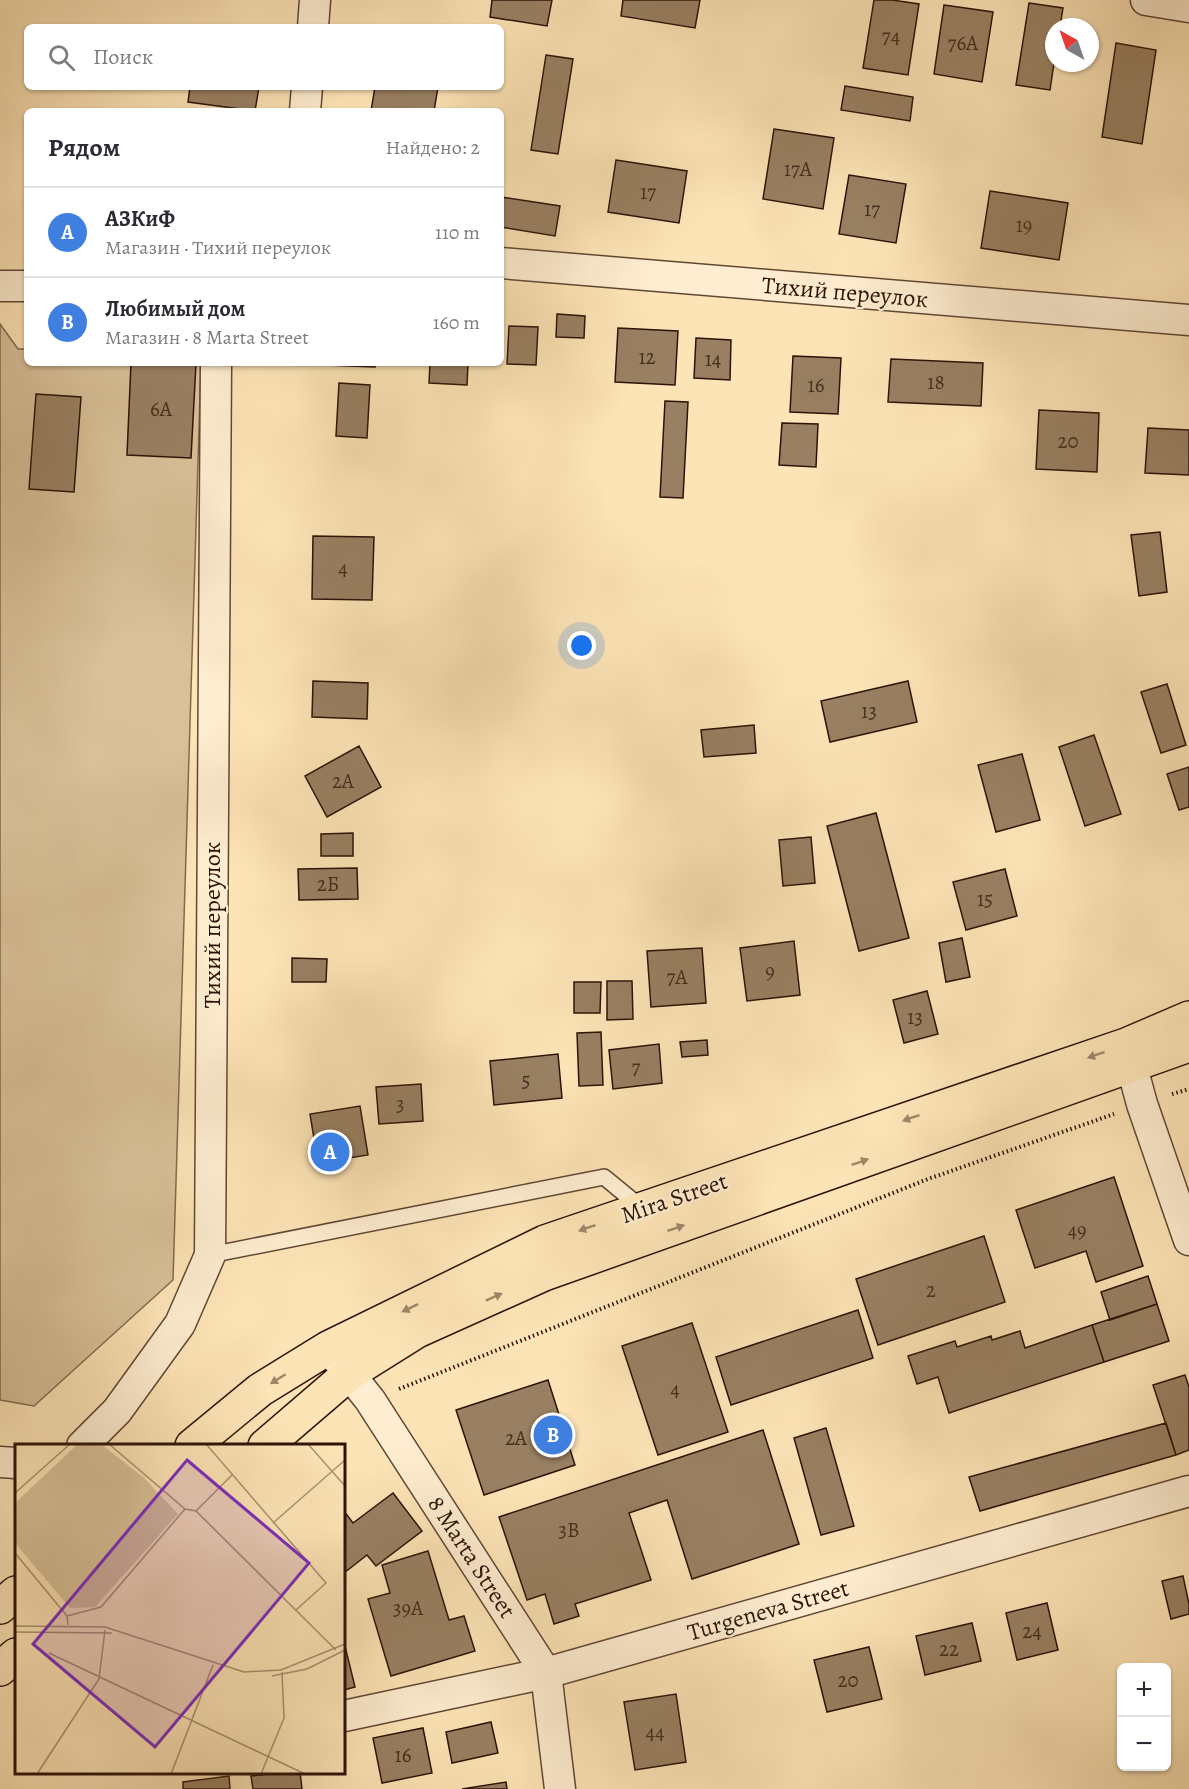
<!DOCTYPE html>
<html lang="ru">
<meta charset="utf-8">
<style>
:root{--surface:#fff;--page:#f2f2f3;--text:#2b2b33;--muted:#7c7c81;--line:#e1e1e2;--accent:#8f2418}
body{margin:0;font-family:Alegreya,serif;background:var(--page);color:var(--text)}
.controls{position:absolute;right:18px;bottom:18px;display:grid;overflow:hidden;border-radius:9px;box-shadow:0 2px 4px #0004}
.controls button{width:54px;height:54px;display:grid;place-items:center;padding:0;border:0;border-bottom:2px solid var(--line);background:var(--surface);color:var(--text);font:30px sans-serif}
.compass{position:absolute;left:1045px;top:18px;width:54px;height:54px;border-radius:50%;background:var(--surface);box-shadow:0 2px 4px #0004;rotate:320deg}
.you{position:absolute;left:582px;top:646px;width:21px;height:21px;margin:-15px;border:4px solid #fff;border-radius:50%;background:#1a73e8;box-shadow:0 0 0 9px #1a73e833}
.badge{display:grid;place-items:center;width:39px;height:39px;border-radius:50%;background:var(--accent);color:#fff;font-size:20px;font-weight:700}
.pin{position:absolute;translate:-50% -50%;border:3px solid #fff;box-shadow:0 2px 6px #0006}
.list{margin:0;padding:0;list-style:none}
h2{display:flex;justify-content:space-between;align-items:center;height:78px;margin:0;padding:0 24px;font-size:26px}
h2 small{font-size:20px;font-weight:400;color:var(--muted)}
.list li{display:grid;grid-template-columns:39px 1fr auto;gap:18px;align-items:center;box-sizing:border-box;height:90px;padding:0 24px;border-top:2px solid var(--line)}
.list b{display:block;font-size:22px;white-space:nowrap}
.list p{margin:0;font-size:20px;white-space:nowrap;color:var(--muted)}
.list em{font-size:20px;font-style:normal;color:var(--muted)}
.icon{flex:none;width:33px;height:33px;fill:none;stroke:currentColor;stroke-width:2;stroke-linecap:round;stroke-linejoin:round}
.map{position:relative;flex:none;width:1189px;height:1789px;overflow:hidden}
.search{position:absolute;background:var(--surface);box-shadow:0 2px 4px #0004;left:24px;top:24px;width:480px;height:66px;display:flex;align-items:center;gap:15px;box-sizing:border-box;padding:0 21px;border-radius:9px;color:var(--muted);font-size:22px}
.panel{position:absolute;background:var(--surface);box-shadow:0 2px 4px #0004;left:24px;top:108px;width:480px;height:258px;border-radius:9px}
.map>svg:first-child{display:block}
.green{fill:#d9c098;stroke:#826a50;stroke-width:1.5}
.building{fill:#998062;stroke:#2c1308;stroke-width:1.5}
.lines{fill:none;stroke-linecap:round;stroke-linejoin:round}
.lane-casing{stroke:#604734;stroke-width:18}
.street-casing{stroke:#604734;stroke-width:33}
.primary-casing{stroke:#2c1308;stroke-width:36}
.path{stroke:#2c1308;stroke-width:4;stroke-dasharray:1.5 3;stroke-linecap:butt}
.lane{stroke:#feedd0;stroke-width:15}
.street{stroke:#feedd0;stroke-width:30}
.primary{stroke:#fde4b6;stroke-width:33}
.oneway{fill:#9f8668}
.labels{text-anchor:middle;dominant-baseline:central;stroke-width:4.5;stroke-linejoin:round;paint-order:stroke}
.number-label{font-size:21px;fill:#472e1e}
.street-label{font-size:24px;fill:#2c1308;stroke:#feedd0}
.inset-road{fill:none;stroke:#a99070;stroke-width:1.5}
.view{fill:#7b2cbf;fill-opacity:0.15;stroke:#7b2cbf;stroke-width:3}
.inset-edge{fill:none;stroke:#2c1308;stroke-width:3}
</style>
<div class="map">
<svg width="1189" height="1789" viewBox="0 0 1189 1789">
<rect width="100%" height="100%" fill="#fde4b6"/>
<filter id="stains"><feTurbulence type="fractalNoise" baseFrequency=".00333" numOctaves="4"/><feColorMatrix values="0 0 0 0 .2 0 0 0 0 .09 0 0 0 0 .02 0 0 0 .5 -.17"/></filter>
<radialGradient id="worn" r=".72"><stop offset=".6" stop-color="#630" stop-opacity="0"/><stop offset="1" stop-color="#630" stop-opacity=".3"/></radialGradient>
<path class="green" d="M0 324 18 349H27V363H201L173 1280 34 1406 0 1400Z"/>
<path class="building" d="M492 0H552L547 26 490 17Z
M623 0H700L695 28 621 16Z
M874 0H892L919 4 908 75 863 68Z
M1029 3 1063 8 1060 27H1054V63L1050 90 1016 85Z
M944 5 993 12 982 82 934 74Z
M1116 43 1156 50 1142 144 1102 137Z
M546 55 573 59 558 154 531 150Z
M845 86 913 97 910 121 841 110Z
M190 87H259L255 111 188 102Z
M375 87H438L434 111H371Z
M774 129 834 138 823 209 763 199Z
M616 160 687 171 679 223 608 212Z
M849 175 906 184 896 243 839 234Z
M990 191 1068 203 1059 260 981 248Z
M501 197 560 206 555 236 501 227Z
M557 314 585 316 584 338 556 337Z
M509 326 538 327 536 365 507 364Z
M618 328 678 331 675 385 615 382Z
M696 338 731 340 730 380 694 378Z
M793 356 841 358 838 414 790 412Z
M891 359 983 363 981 406 888 402Z
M131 363H196L191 458 127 455Z
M325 363H375V367L325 365Z
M430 363H468L467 385 429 383Z
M339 383 370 385 367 438 336 436Z
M36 394 81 397 74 492 29 489Z
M665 401 688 402 683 498 660 497Z
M1039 410 1099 413 1097 472 1036 469Z
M782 423 818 424 816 467 779 465Z
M1148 428 1189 430V475L1145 473Z
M1160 532 1167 592 1139 596 1131 535Z
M313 536 374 537 372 600 312 599Z
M313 681 368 683 367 719 312 717Z
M908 681 917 722 830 742 821 701Z
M1167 684 1186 745 1161 753 1141 692Z
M754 725 756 753 704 757 701 730Z
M1094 735 1121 814 1085 826 1059 747Z
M359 746 381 787 327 817 305 776Z
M1022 754 1040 820 996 832 978 765Z
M1189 767V807L1179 810 1167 774Z
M876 813 909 938 859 951 827 826Z
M353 833V856H321V834Z
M811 837 815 883 783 886 779 840Z
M357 868 358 899 299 900 298 869Z
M1005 869 1017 916 966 930 953 882Z
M962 938 970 977 946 982 939 943Z
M794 941 800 995 747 1001 740 948Z
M702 948 706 1003 651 1007 647 951Z
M292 958 327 959 326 982H292Z
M607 981H632L633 1019 607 1020Z
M574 982H601L600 1013H574Z
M927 991 938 1034 904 1043 893 1000Z
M601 1032 603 1085 579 1086 577 1033Z
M707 1040 708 1055 682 1057 680 1042Z
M659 1044 662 1083 613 1089 609 1050Z
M558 1054 562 1098 494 1105 490 1061Z
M421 1084 423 1121 379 1124 376 1087Z
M360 1106 368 1155 318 1163 310 1114Z
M1114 1177 1143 1266 1096 1282 1086 1251 1035 1268 1016 1210Z
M984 1236 1005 1302 878 1345 856 1279Z
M1148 1276 1157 1304 1110 1320 1101 1292Z
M1157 1304 1169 1341 1104 1362 1092 1325Z
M858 1310 873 1358 731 1405 716 1357Z
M692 1323 728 1432 658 1455 622 1346Z
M1092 1325 1104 1362 949 1413 938 1377 917 1384 908 1356 955 1341 957 1347 991 1336 992 1340 1020 1331 1025 1348Z
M1185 1375 1189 1387V1450L1176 1455 1153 1385Z
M548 1380 575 1465 484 1495 456 1410Z
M1166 1423 1176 1455 980 1511 969 1477Z
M826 1428 854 1526 821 1535 794 1438Z
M763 1430 799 1544 692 1579 667 1500 629 1513 651 1580 575 1604 579 1616 554 1624 545 1594 527 1600 499 1517Z
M393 1493 422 1531 376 1566 367 1555 344 1573V1511L353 1523Z
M428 1551 449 1620 464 1616 475 1651 391 1676 368 1599 390 1593 382 1565Z
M1183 1576 1189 1604V1614L1171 1619 1162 1581Z
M1047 1603 1058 1650 1017 1660 1006 1613Z
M972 1623 981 1661 925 1675 916 1636Z
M344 1642 355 1687 344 1690Z
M869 1647 882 1699 827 1712 814 1660Z
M676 1694 686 1762 635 1770 624 1702Z
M491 1722 498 1753 452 1763 446 1732Z
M423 1728 432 1773 382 1783 373 1738Z
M286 1772H300L302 1789H253L251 1776Z
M229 1776 230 1789H183V1782Z
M506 1782 507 1789H462Z"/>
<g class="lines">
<defs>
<path id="lane" d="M210 1255 604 1177 643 1209"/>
<path id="street" d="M1146 0 1189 7
M313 27 315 0
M305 111 307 87
M501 263 1189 320
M0 286H27
M1126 1045 1142 1104 1189 1240
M335 1356 370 1400 546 1673 560 1789
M82 1446 117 1411 180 1324 210 1255 216 363
M0 1462 16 1463
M344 1716 546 1673 1189 1491"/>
<path id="primary" d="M192 1446 260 1390 328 1348 545 1242 1126 1045 1189 1018
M265 1446 350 1373 417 1331 544 1274 1189 1045
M0 1607 16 1593
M0 1669 16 1655"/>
</defs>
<use href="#lane" class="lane-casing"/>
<use href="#street" class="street-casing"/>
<use href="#primary" class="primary-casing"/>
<path class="path" d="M1172 1094 1189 1089
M399 1389 928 1179 1114 1114"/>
<use href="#lane" class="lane"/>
<use href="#street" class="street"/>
<use href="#primary" class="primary"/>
</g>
<defs><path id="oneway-solid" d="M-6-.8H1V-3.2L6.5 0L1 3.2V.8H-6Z" transform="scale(1.5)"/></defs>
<g class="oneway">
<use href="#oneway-solid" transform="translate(1096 1055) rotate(161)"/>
<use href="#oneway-solid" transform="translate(911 1118) rotate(161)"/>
<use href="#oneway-solid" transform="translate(860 1162) rotate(-19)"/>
<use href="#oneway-solid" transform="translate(587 1228) rotate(161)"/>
<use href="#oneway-solid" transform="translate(676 1228) rotate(-19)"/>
<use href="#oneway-solid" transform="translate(494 1297) rotate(-24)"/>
<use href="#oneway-solid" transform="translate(410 1308) rotate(154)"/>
<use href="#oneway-solid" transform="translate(278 1379) rotate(148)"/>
</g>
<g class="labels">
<g class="number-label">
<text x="891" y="36">74</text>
<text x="963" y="43">76А</text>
<text x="798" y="169">17А</text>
<text x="648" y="192">17</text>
<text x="872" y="209">17</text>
<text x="1024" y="225">19</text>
<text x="647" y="357">12</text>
<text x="713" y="359">14</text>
<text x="936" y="382">18</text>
<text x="816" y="385">16</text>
<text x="161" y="409">6А</text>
<text x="1068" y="441">20</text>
<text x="343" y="568">4</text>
<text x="869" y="711">13</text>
<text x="343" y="781">2А</text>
<text x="328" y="884">2Б</text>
<text x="985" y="899">15</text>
<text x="770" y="971">9</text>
<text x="677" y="977">7А</text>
<text x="915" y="1017">13</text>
<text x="636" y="1067">7</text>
<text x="526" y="1080">5</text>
<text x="400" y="1104">3</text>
<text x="1077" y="1230">49</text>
<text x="931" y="1290">2</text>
<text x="675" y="1389">4</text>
<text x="516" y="1438">2А</text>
<text x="569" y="1530">3В</text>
<text x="408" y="1608">39А</text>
<text x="1032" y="1631">24</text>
<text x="949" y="1649">22</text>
<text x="848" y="1680">20</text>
<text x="655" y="1732">44</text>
<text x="403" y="1755">16</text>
</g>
<g class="street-label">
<text transform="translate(845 292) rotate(5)">Тихий переулок</text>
<text transform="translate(212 925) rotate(-90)">Тихий переулок</text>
<text transform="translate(674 1198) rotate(-19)">Mira Street</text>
<text transform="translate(472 1557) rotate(57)">8 Marta Street</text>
<text transform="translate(768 1610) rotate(-16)">Turgeneva Street</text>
</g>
</g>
<g transform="translate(15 1444)">
<rect width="330" height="330" fill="#fde4b6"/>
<path d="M63 0H86L129 34 163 70 80 163 55 164 0 99V59Z" fill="#d9c098"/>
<path class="inset-road" d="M94 0 170 65 181 67 321 206M191 0 311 139 281 166M293 0 330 42M0 49 55 0M181 67 217 31M258 79 330 16M0 109 52 172 53 181M52 172 86 163 170 65M0 182 90 183 229 228 266 226 330 200M0 188 97 189M34 209 290 330M257 232 292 225 330 206M22 330 84 235 90 186M156 330 198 221M246 330 269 274 267 228"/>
<path class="view" d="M172 16 294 119 140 303 18 200Z"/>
<rect width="330" height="330" class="inset-edge"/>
</g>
<rect width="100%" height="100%" filter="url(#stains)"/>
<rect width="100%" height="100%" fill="url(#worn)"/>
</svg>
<div class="controls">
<button>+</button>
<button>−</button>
</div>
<svg class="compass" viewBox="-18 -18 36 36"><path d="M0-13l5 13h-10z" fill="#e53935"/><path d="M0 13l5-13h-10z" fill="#7c7c81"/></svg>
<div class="you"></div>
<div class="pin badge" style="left:330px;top:1152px;background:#3f7fe0">A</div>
<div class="pin badge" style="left:553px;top:1435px;background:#3f7fe0">B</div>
<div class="search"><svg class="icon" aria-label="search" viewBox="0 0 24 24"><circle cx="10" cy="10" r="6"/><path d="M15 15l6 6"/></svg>Поиск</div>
<section class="panel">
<h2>Рядом<small>Найдено: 2</small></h2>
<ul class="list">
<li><span class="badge" style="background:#3f7fe0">A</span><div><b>АЗКиФ</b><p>Магазин · Тихий переулок</p></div><em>110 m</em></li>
<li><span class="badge" style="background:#3f7fe0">B</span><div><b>Любимый дом</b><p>Магазин · 8 Marta Street</p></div><em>160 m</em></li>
</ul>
</section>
</div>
